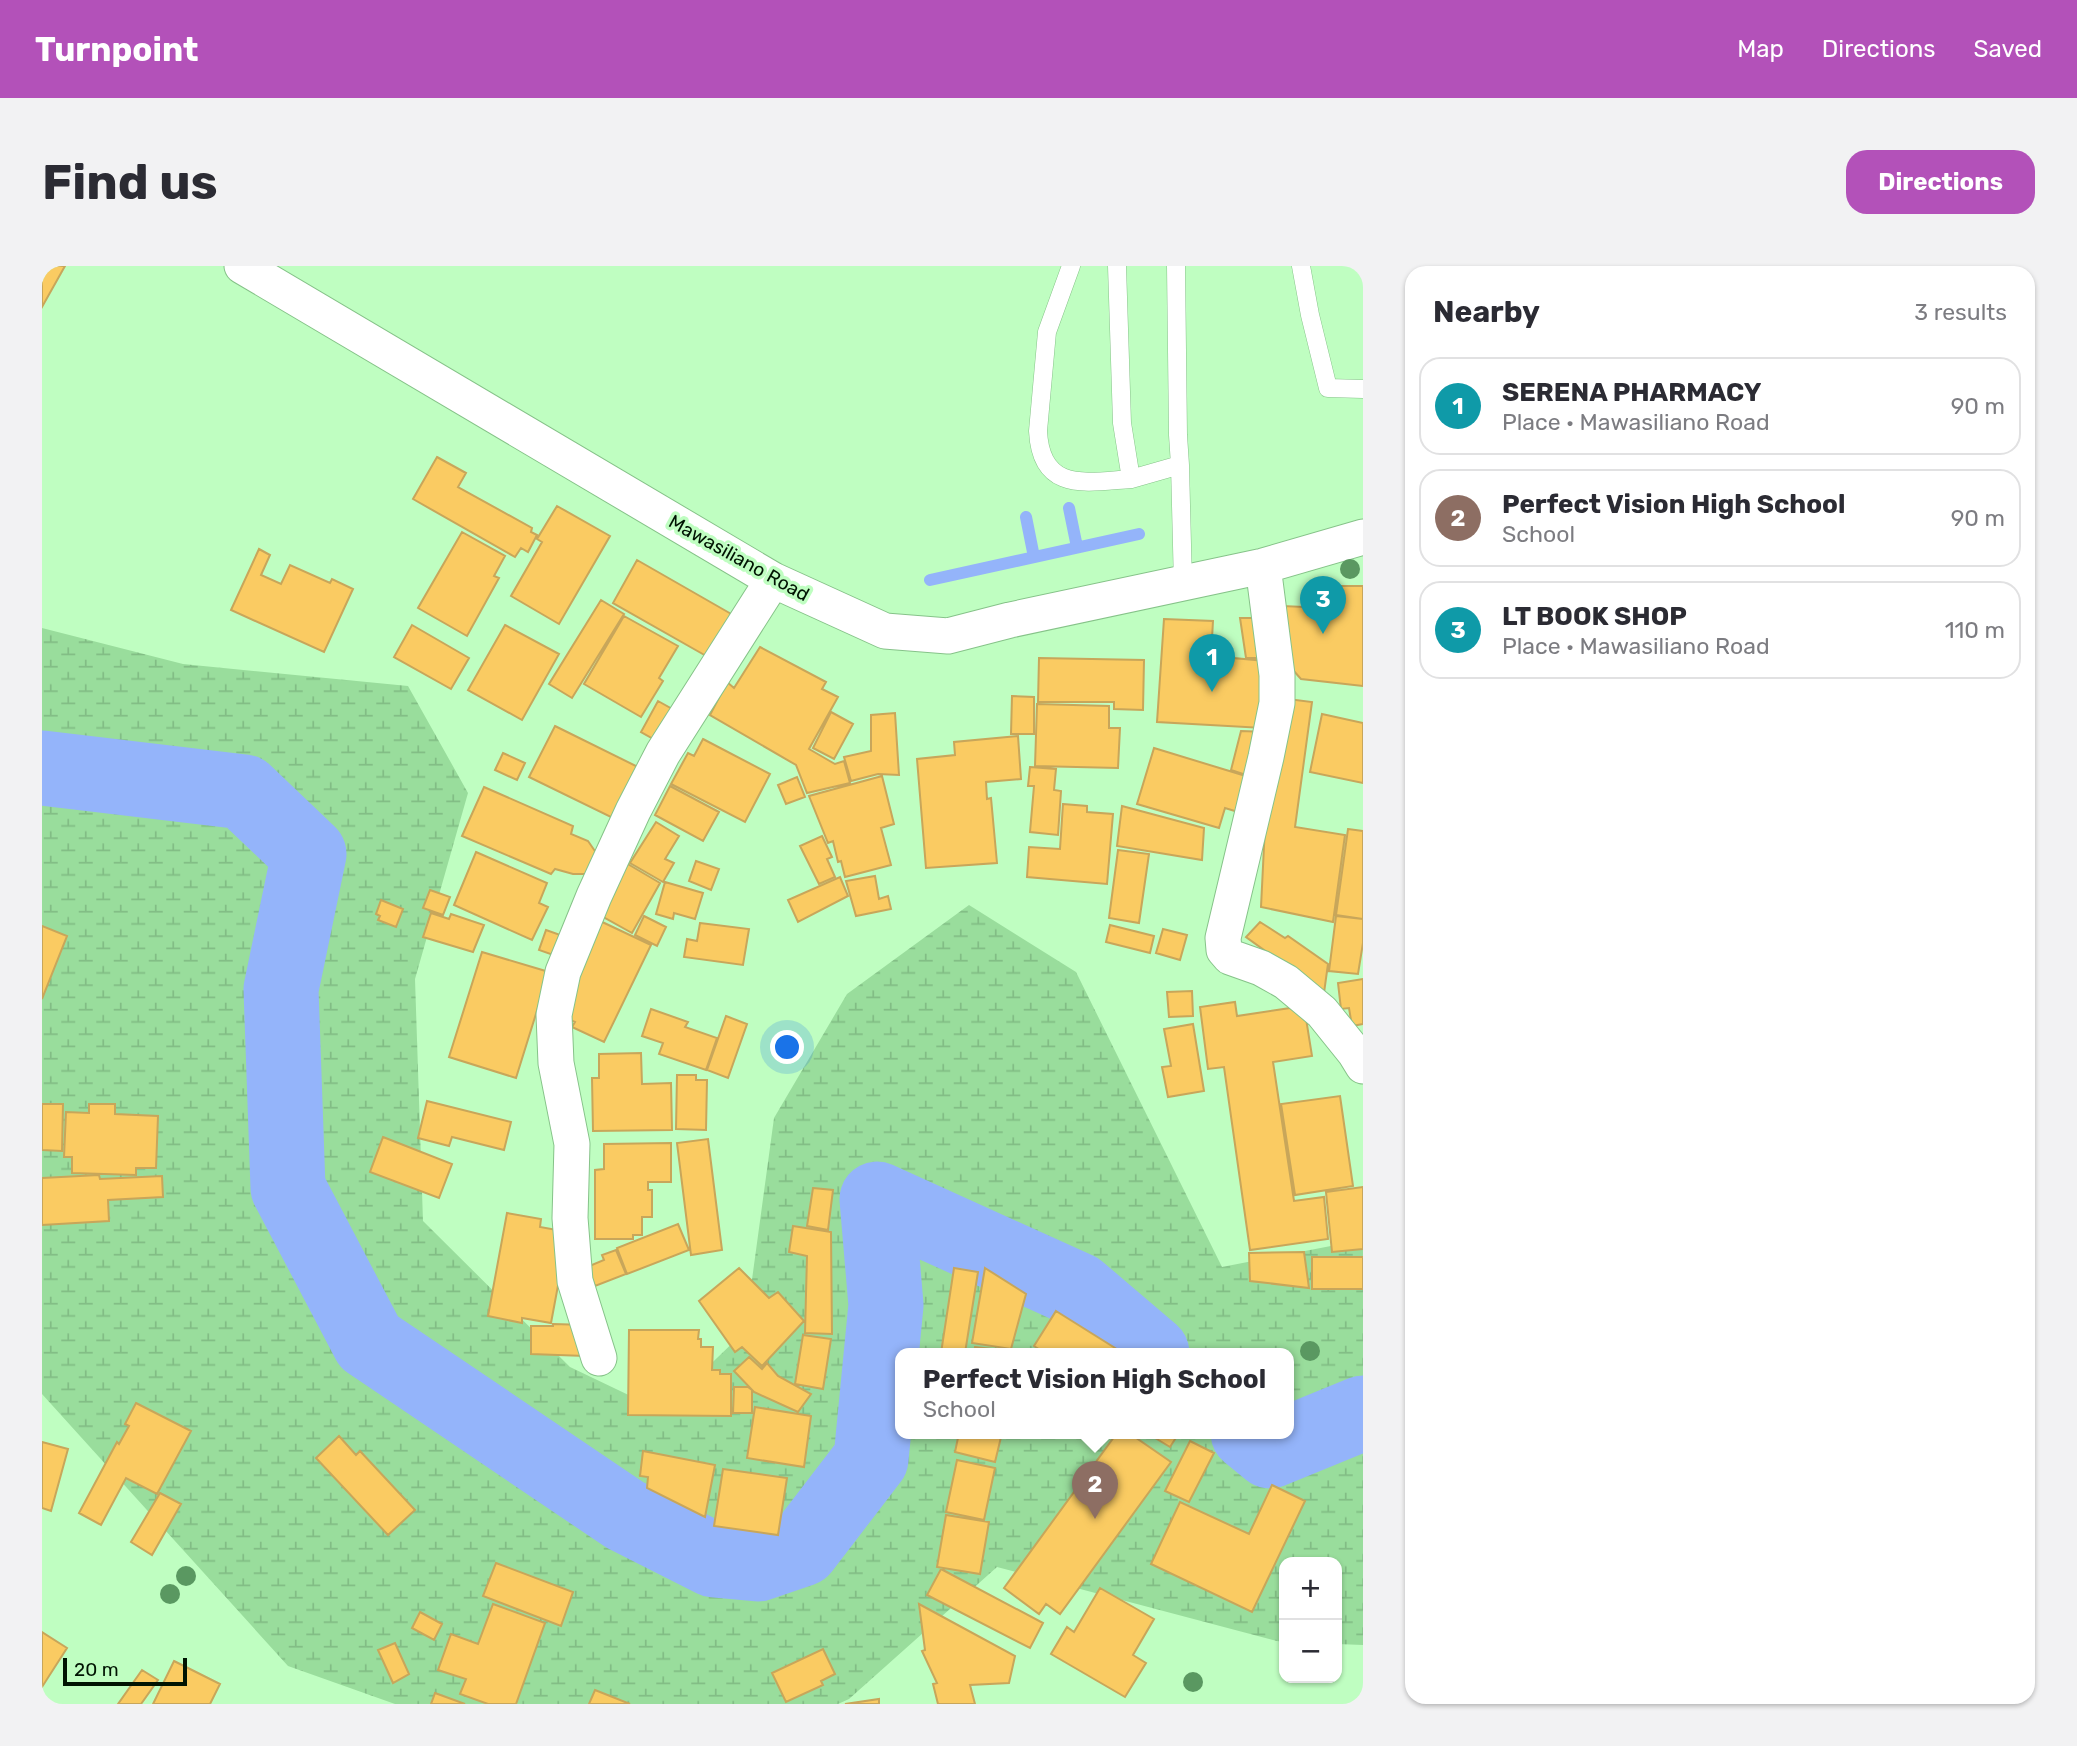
<!DOCTYPE html>
<meta charset="utf-8">
<style>
:root{--surface:#fff;--page:#f2f2f3;--text:#2b2b33;--muted:#7c7c81;--line:#e1e1e2;--accent:#b351b9}
body{margin:0;font-family:Rubik,sans-serif;background:var(--page);color:var(--text)}
.controls{position:absolute;right:21px;bottom:21px;display:grid;overflow:hidden;border-radius:14px;box-shadow:0 2px 5px #0004}
.controls button{width:63px;height:63px;display:grid;place-items:center;padding:0;border:0;border-bottom:2px solid var(--line);background:var(--surface);color:var(--text);font:35px sans-serif}
.scale{position:absolute;left:21px;bottom:18px;width:124px;box-sizing:border-box;padding-left:7px;border:4px solid #001402;border-top:0;font-size:19px;line-height:24px;white-space:nowrap;color:#001402;-webkit-text-stroke:5px #bffec1;paint-order:stroke}
.you{position:absolute;left:746px;top:782px;width:24px;height:24px;margin:-18px;border:5px solid #fff;border-radius:50%;background:#1a73e8;box-shadow:0 0 0 10px #1a73e833}
.badge{display:grid;place-items:center;width:46px;height:46px;border-radius:50%;background:var(--accent);color:#fff;font-size:23px;font-weight:700}
.pin{position:absolute;translate:-50% -58px;filter:drop-shadow(0 2px 4px #0008)}
.pin::after{content:'';position:absolute;top:37px;width:24px;height:21px;background:inherit;clip-path:polygon(0 0,100% 0,50% 100%)}
.popup{position:absolute;left:853px;top:1082px;width:399px;height:91px;box-sizing:border-box;display:grid;place-content:center;border-radius:14px;background:var(--surface);filter:drop-shadow(0 2px 5px #0005);font-size:23px;white-space:nowrap;color:var(--muted)}
.popup b{font-size:26px;color:var(--text)}
.popup::after{content:'';position:absolute;left:50%;top:100%;margin-left:-14px;border:14px solid transparent;border-top-color:var(--surface)}
.list{margin:0;padding:0;list-style:none}
h2{display:flex;justify-content:space-between;align-items:center;height:91px;margin:0;padding:0 28px;font-size:30px}
h2 small{font-size:23px;font-weight:400;color:var(--muted)}
.list li{display:grid;grid-template-columns:46px 1fr auto;gap:21px;align-items:center;box-sizing:border-box;height:98px;margin:0 14px 14px;padding:0 14px;border:2px solid var(--line);border-radius:21px}
.list b{display:block;font-size:26px;white-space:nowrap}
.list p{margin:0;font-size:23px;white-space:nowrap;color:var(--muted)}
.list em{font-size:23px;font-style:normal;color:var(--muted)}
.map{position:relative;flex:none;width:1321px;height:1438px;overflow:hidden;border-radius:21px}
header{display:flex;align-items:center;gap:42px;box-sizing:border-box;height:98px;padding:0 35px;background:var(--accent);color:#fff}
header strong{font-size:33px}
nav{display:flex;gap:38px;margin-inline-start:auto;font-size:24px}
.intro{display:flex;align-items:center;justify-content:space-between;box-sizing:border-box;height:168px;padding:0 42px}
h1{margin:0;font-size:49px}
.button{padding:18px 32px;border-radius:21px;background:var(--accent);color:#fff;font-size:24px;font-weight:700}
main{display:flex;gap:42px;padding:0 42px}
aside{flex:1;background:var(--surface);border-radius:21px;box-shadow:0 2px 5px #0004}
.map>svg:first-child{display:block}
.wetland{fill:url(#wetland-marsh);fill-rule:evenodd}
.lines{fill:none;stroke-linecap:round;stroke-linejoin:round}
.stream{stroke:#94b4fa;stroke-width:12}
.river{stroke:#94b4fa;stroke-width:75}
.building{fill:#facb62;stroke:#c8a65a;stroke-width:2}
.service-casing{stroke:#86c389;stroke-width:19}
.minor-casing{stroke:#86c389;stroke-width:37}
.service{stroke:#fff;stroke-width:18}
.minor{stroke:#fff;stroke-width:35}
.tree{fill:#5a9861}
.labels{text-anchor:middle;dominant-baseline:central;stroke-width:7;stroke-linejoin:round;paint-order:stroke}
.street-label{font-size:19px;fill:#001402;stroke:#bffec1}
</style>
<header>
<strong>Turnpoint</strong>
<nav><a>Map</a><a>Directions</a><a>Saved</a></nav>
</header>
<div class="intro"><h1>Find us</h1><a class="button">Directions</a></div>
<main>
<div class="map">
<svg width="1321" height="1438" viewBox="0 0 1321 1438">
<defs>
<pattern id="wetland-marsh" width="20" height="14" patternUnits="userSpaceOnUse" patternTransform="scale(1.75)"><rect width="20" height="14" fill="#99dd9c"/><path d="M1 5h8M5 5V1M11 12h8M15 12V8" fill="none" stroke="#82bd85"/></pattern>
</defs>
<rect width="100%" height="100%" fill="#bffec1"/>
<path class="wetland" d="M0 362 141 398 366 420 426 527 373 713 381 955 528 1101 620 1145 703 1065 732 852 805 728 927 639 1034 706 1180 1001 1294 979 1321 971V1379L1295 1378V1296H1242V1376L1235 1375 955 1301 807 1433 796 1438H353L246 1400 0 1128ZM859 1087H1247V1167H859Z"/>
<g class="lines">
<path class="stream" d="M1027 242 1035 281
M984 251 992 291
M888 314 1097 268"/>
<path class="river" d="M0 502 202 526 267 588 239 723 246 922 327 1076 583 1249 672 1294 716 1298 760 1283 829 1193 844 1039 835 933 1036 1024 1110 1087
M1206 1167 1228 1185 1321 1147"/>
</g>
<path class="building" d="M0 0H23L0 41Z
M395 191 424 207 416 221 490 262 489 266 495 269 486 286 479 282 473 291 371 233Z
M515 240 568 270 517 358 469 330 500 276 495 273Z
M420 266 463 290 452 310 457 312 425 370 376 342Z
M217 283 228 289 219 309 239 318 248 299 288 317 290 313 311 323 282 386 189 344Z
M595 294 691 349 666 391 571 337Z
M1299 320H1321V420L1259 413 1242 394 1241 340 1262 341 1264 325H1299Z
M559 334 582 348 530 432 507 418Z
M582 350 636 380 617 412 621 415 599 451 542 418Z
M1198 352H1213L1224 392H1204Z
M1122 353 1171 355 1169 390 1224 395 1221 462 1115 456Z
M370 359 427 392 409 423 352 391Z
M463 359 517 388 480 454 426 424Z
M718 381 784 416 780 423 796 431 767 483 793 498 802 495 808 517 765 527 754 499 668 449 685 416 692 422Z
M997 392 1102 394 1101 444 1072 443V436H996Z
M970 430 992 431V468H969Z
M1238 432 1270 436 1253 561 1303 569 1291 656 1219 641 1223 560Z
M616 435 639 448 622 479 599 466Z
M995 438 1067 440V462H1078L1076 502 993 500Z
M789 446 811 458 792 493 771 482Z
M853 447 857 509 836 508 809 515 802 491 829 485V449Z
M1280 448 1321 457V517L1268 506Z
M513 460 602 504 577 555 487 511Z
M1199 465 1224 466 1213 512 1189 504Z
M976 470 979 513 944 516 945 533 949 532 955 597 884 602 875 493 913 489 912 476Z
M661 473 728 508 703 556 629 518 646 487 652 490Z
M1112 482 1207 511 1196 546 1183 542 1177 562 1095 538Z
M461 487 483 497 475 514 453 504Z
M988 501 1014 503 1012 524 1019 525 1016 569 988 566 992 520H986Z
M840 510 852 558 839 562 849 599 803 611 799 595 796 596 791 575 786 577 767 530Z
M755 511 763 531 744 538 736 519Z
M628 520 677 546 661 575 613 549Z
M442 521 531 560 529 568 546 575 555 588 546 608H531L513 603 509 608 420 570Z
M1021 538 1045 540V546L1071 548 1065 618 985 611 987 581 1018 583Z
M1080 540 1162 562 1160 594 1075 580Z
M614 556 637 570 623 593 632 597 621 616 588 597Z
M1306 563 1321 565V653L1294 649Z
M780 570 790 591 785 593 793 611 777 618 758 580Z
M1076 584 1107 588 1097 657 1067 652Z
M434 586 505 617 497 637 506 641 490 674 412 639Z
M654 595 677 603 669 624 647 615Z
M584 597 618 617 590 667 556 648Z
M833 610 837 633 846 630 849 643 814 650 804 615Z
M798 611 806 630 756 656 746 634Z
M623 616 661 627 653 653 632 647 631 653 614 648Z
M388 624 408 631 401 649 381 642Z
M339 634 361 643 354 661 336 654 338 650 334 648Z
M389 647 407 653 409 648 442 659 431 686 381 671Z
M602 650 624 661 615 680 593 669Z
M1294 650 1321 653V677L1316 708 1287 705Z
M556 654 609 679 562 776 530 761 533 756 526 753 527 725Z
M1218 656 1243 672 1246 670 1286 698 1282 727 1204 671Z
M658 657 707 663 701 699 642 691 645 673 655 675Z
M1068 659 1112 670 1108 687 1064 676Z
M0 660 25 670 0 733Z
M1121 663 1145 669 1138 694 1114 687Z
M504 664 524 671 517 691 497 684Z
M440 686 507 706 474 812 407 791Z
M1321 713V758L1310 760 1307 742 1299 743 1296 717Z
M1150 725 1151 750 1127 751 1125 726Z
M1193 736 1195 750 1262 740 1270 790 1231 796 1252 935 1282 931 1286 973 1208 984 1182 801 1166 803 1158 741Z
M609 743 646 756 643 761 675 772 664 804 617 788 621 777 600 770Z
M684 750 705 758 686 812 665 804Z
M1151 758 1162 825 1126 831 1120 801 1129 800 1122 763Z
M599 787 600 818 629 817 630 864 551 865 550 812H557V788Z
M635 809H654V814H665L664 864 634 863Z
M1298 830 1311 920 1253 929 1239 838Z
M385 835 469 856 462 884 410 871 407 880 376 872Z
M0 838H21L20 885 0 884Z
M47 838H73V848L116 850 114 902H94V909L30 907V891H22L24 846 47 847Z
M341 871 410 898 397 932 328 906Z
M666 873 680 984 649 989 635 877Z
M629 877V916H606V924H610V951H600V969H591V973H553V904L562 903V878Z
M57 909 58 913 120 910 121 931 66 934 67 955 0 959V912Z
M1321 921V983L1290 986 1284 926Z
M771 922 791 924 786 964 765 960Z
M465 947 499 953 498 961 526 966 509 1057 480 1052V1057L446 1050Z
M636 958 647 984 585 1008 575 982Z
M751 960 789 966 790 1068 763 1067 765 990 747 986Z
M574 984 584 1008 553 1020 545 1001 562 994 560 989Z
M1262 986 1267 1022 1208 1015 1207 987Z
M1270 991H1321V1023H1270Z
M697 1002 727 1032 736 1026 762 1055 720 1100 700 1081 693 1086 657 1035Z
M912 1002 936 1006 923 1087H899Z
M943 1002 984 1028 969 1083 930 1077Z
M1014 1045 1081 1087H1003L992 1080Z
M511 1058 544 1059 543 1090 489 1088V1060H511Z
M587 1064H657L656 1073H659V1081H671L670 1104H678V1108H689V1150L586 1149Z
M761 1069 789 1073 781 1123 753 1118Z
M933 1081 968 1085 967 1087H932Z
M707 1091 720 1103 725 1097 736 1110 769 1128 756 1146 712 1126 692 1105Z
M692 1121H706L710 1124V1147H691Z
M94 1137 149 1165 115 1228 84 1212 59 1259 37 1247 75 1176 77 1178 87 1160 83 1158Z
M713 1141 769 1150 762 1201 705 1192Z
M917 1167H960L953 1196 913 1186Z
M1075 1167H1087L1129 1196 1018 1348 1004 1338 997 1348 962 1322Z
M1105 1167H1137L1128 1181Z
M297 1170 314 1189 318 1185 373 1244 346 1269 274 1192Z
M1148 1175 1172 1187 1147 1236 1123 1225Z
M0 1176 26 1183 9 1245 0 1242Z
M601 1185 673 1199 663 1251 605 1222 606 1211 598 1210Z
M915 1194 953 1202 942 1254 904 1246Z
M681 1203 745 1212 736 1269 672 1260Z
M1230 1219 1263 1235 1210 1346 1109 1298 1138 1236 1207 1268Z
M118 1227 139 1238 110 1289 89 1276Z
M904 1249 947 1256 938 1308 895 1301Z
M454 1297 531 1326 519 1360 441 1330Z
M899 1303 1001 1357 988 1382 885 1329Z
M1058 1322 1112 1353 1091 1389 1104 1397 1083 1431 1009 1388 1025 1361 1032 1366Z
M451 1338 503 1357 474 1438H446L418 1428 424 1413 396 1404 409 1368 436 1378Z
M877 1338 973 1390 967 1417 928 1419 933 1438H896L891 1418 895 1417 880 1385 883 1384Z
M378 1346 400 1358 392 1374 370 1362Z
M0 1366 25 1382 0 1421Z
M353 1377 367 1408 351 1417 336 1384Z
M781 1383 793 1408 779 1415 781 1419 744 1436 730 1407Z
M132 1395 178 1418 168 1438H111Z
M100 1404 116 1414 99 1438H76Z
M553 1424 588 1438H547Z
M393 1427 423 1438H389Z
M837 1433V1438H803Z"/>
<g class="lines">
<defs>
<path id="service" d="M1029 0 1005 66 996 165C999 227 1044 216 1089 213
M1075 0 1080 157 1089 213 1138 199
M1134 0 1136 169 1138 199 1141 319
M1259 0 1268 49 1286 122 1321 123"/>
<path id="minor" d="M200 0 731 314 843 365 906 370 968 354 1221 300 1321 271
M1221 300 1235 409V437L1224 491 1181 672 1182 684 1188 691 1219 702 1244 716 1280 746 1313 787 1321 800
M557 1092 533 1015 528 952 530 878 514 797 512 749 521 706 552 630 591 545 621 487 731 314"/>
</defs>
<use href="#service" class="service-casing"/>
<use href="#minor" class="minor-casing"/>
<use href="#service" class="service"/>
<use href="#minor" class="minor"/>
</g>
<g class="tree">
<circle cx="1308" cy="303" r="10"/>
<circle cx="1268" cy="1085" r="10"/>
<circle cx="144" cy="1310" r="10"/>
<circle cx="128" cy="1328" r="10"/>
<circle cx="1151" cy="1416" r="10"/>
</g>
<g class="labels">
<g class="street-label">
<text transform="translate(697 292) rotate(29)">Mawasiliano Road</text>
</g>
</g>
</svg>
<div class="controls">
<button>+</button>
<button>−</button>
</div>
<div class="scale">20 m</div>
<div class="you"></div>
<div class="pin badge" style="left:1170px;top:426px;background:#0f9aa8">1</div>
<div class="pin badge" style="left:1053px;top:1253px;background:#8d6e63">2</div>
<div class="popup"><b>Perfect Vision High School</b>School</div>
<div class="pin badge" style="left:1281px;top:368px;background:#0f9aa8">3</div>
</div>
<aside>
<h2>Nearby<small>3 results</small></h2>
<ul class="list">
<li><span class="badge" style="background:#0f9aa8">1</span><div><b>SERENA PHARMACY</b><p>Place · Mawasiliano Road</p></div><em>90 m</em></li>
<li><span class="badge" style="background:#8d6e63">2</span><div><b>Perfect Vision High School</b><p>School</p></div><em>90 m</em></li>
<li><span class="badge" style="background:#0f9aa8">3</span><div><b>LT BOOK SHOP</b><p>Place · Mawasiliano Road</p></div><em>110 m</em></li>
</ul>
</aside>
</main>
